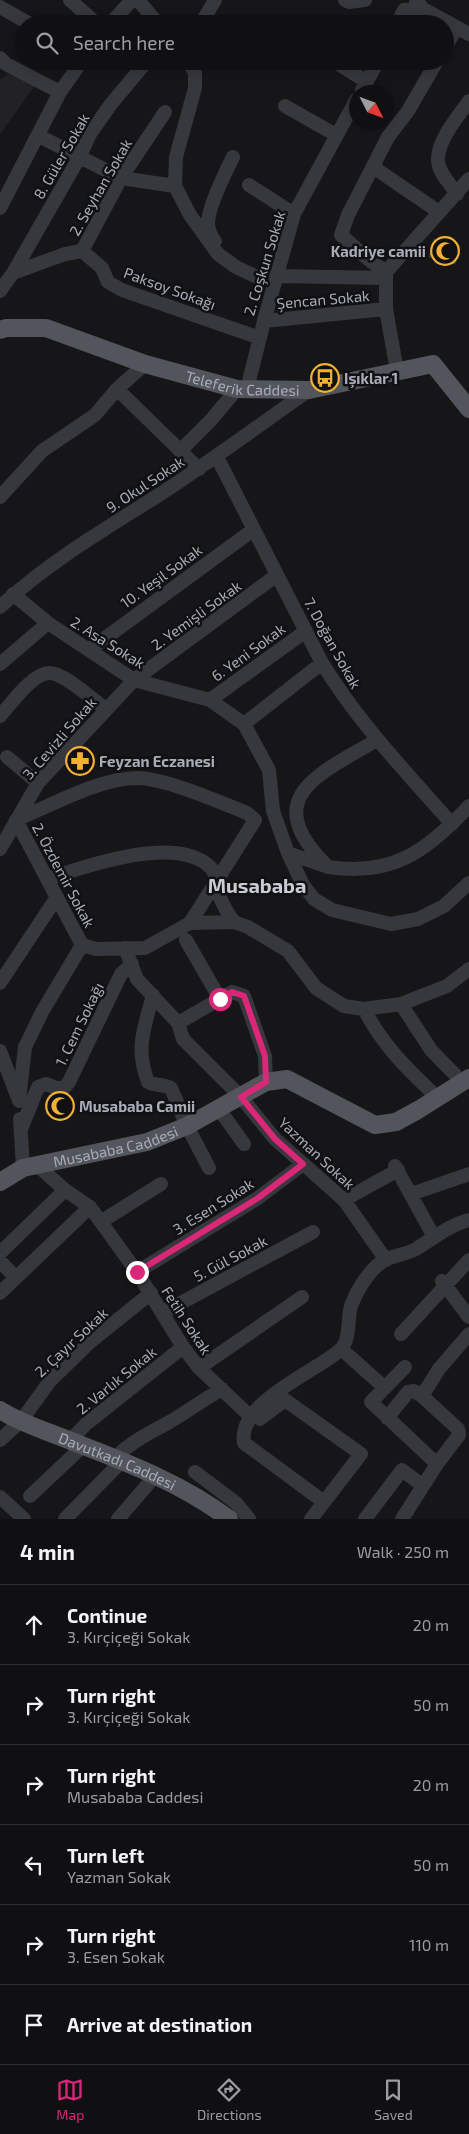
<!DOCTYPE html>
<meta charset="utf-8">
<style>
:root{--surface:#101012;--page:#19191b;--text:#f1f3f6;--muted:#9c9d9f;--line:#303032;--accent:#db2777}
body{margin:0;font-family:"Exo 2",sans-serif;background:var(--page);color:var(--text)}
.compass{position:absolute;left:349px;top:85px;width:45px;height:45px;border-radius:50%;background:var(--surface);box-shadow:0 2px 12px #0003;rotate:132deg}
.stop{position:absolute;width:15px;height:15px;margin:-11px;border:4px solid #db2777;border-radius:50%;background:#fff}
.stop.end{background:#db2777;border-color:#fff;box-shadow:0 1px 5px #0008}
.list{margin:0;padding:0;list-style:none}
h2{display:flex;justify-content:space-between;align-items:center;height:65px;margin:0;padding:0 20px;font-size:21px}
h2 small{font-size:16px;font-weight:400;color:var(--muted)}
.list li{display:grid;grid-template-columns:32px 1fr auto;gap:15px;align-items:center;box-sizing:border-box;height:80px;padding:0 20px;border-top:1px solid var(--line)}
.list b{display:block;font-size:19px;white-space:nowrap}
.list p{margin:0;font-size:16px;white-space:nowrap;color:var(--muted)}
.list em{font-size:16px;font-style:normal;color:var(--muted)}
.icon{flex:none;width:28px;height:28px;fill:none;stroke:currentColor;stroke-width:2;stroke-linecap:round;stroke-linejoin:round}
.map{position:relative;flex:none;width:469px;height:1519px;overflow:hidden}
.search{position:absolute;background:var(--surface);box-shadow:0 2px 12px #0003;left:15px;right:15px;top:15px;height:55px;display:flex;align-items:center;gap:12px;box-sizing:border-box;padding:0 18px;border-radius:28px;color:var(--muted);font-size:19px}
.sheet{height:545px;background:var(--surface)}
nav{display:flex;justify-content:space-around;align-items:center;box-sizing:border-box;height:70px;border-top:1px solid var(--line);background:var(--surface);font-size:14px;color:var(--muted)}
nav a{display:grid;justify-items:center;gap:2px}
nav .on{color:var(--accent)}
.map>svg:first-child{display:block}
.built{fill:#222225}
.building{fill:#404145;stroke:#303034}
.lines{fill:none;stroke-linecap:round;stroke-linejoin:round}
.minor{stroke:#37383d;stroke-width:14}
.major{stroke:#53555c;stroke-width:18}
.route{stroke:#db2777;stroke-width:6}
.labels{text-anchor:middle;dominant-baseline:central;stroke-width:5;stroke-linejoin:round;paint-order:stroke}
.street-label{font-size:15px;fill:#a8adb8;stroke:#111113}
.poi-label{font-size:15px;font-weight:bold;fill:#a8adb8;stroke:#111113;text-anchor:start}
.district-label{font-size:20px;font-weight:bold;fill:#c9ccd4;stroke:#111113}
</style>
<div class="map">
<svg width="469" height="1519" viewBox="0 0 469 1519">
<rect width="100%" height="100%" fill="#161618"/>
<path class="built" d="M8 74 35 85 0 134V80Z"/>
<path class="building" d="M434 239 460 246 455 264 429 257Z
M49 1095 73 1099 70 1117 46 1114Z"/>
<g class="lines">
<path class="minor" d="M70 0 97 24
M138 0 158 24
M345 0 349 2 365 0
M416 0 423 9 469 34
M0 7 30 24
M110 24 132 0
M201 24 215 0
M397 24 404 10 423 9
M445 47 457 28
M0 58 6 64 60 92
M188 61 195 73V88L176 157 175 186 190 215 218 254 236 267 261 279
M334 61 367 82
M362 90 378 61
M285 106 336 135
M39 136 121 178 175 186
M373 167 439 212
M249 185 294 214
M457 194C450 184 438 172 438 160 437 141 459 115 469 101
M0 208 60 92 82 61
M215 241C211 237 208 229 208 223 208 207 225 173 233 157
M82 251 102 268 108 282 122 290 260 338
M386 272 469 179
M13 273 79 158 90 134 111 104 147 61
M276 276 386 278
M0 291 13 273 65 254 82 251 121 178 165 112
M264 321 386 309
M397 371 386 309V272L368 259 341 235 348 215 388 137 408 111 437 61
M117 389 199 469
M247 389 264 321 294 214 356 100
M180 451 211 420 237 389
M217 457 322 663C358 722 406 772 452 824
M0 497 42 451 95 415 117 389 145 364
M13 594 48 623 134 680 210 700 244 724 269 770 273 811 288 853 303 885 314 899 332 910 391 924 418 919 444 906 469 883
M0 607C48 562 107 528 162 493 212 460 260 425 309 390
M89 650 253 530
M0 664 48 623
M210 700 306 631
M0 716C11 704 33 672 50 673 64 673 93 700 106 709
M244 724 322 663
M377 740C317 775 258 798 328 867 392 877 427 851 469 806
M7 757 38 783
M0 849 38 783 134 680 277 575
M288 853 325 866
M47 879C86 866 176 834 210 867 218 874 216 886 219 895 223 905 228 914 234 922
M186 940 220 999
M82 945 16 820C52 805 99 778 138 778 168 779 219 802 247 813L255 820 190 923
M82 945 96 949 145 948 190 923 234 922 248 927 288 951 316 988 344 1006 364 1009 401 1004 447 986 469 969
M125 948 137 979 178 1023 183 1039 241 1097 275 1139 344 1200 386 1260
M0 983 57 897
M153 995C144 1029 135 1048 148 1082 156 1086 163 1084 171 1088L187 1126 209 1168
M401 1004 431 1050 463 1083
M364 1009C383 1046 408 1070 438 1098
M178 1023 232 992 244 996 265 1056 266 1082
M0 1051 18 1098
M19 1101 25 1047 42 1012 82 945
M219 1109 244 1144
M20 1119 23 1168
M21 1129 38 1087 46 1084 56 1088H64L69 1082 121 974 132 964
M38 1166 65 1190 90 1207 137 1272 183 1347 199 1368 251 1417
M395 1166 434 1237
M411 1194 469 1174
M344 1200 398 1170
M102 1221 161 1184
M0 1253 65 1190
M0 1261 16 1278
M137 1272 258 1198 303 1164
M442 1281 469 1317
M0 1293 90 1207
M162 1313 313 1232
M401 1334 469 1260
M348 1355 385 1388
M405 1367 371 1402 437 1464
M199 1368 302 1297
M387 1418 408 1392 414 1391 422 1396 439 1369 469 1334
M260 1419 285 1400 361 1454 311 1519
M0 1440 21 1421 50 1381 90 1342 151 1293
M70 1441 86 1424 183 1347
M115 1458C131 1442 146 1435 166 1424 185 1413 203 1400 222 1389
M195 1472 236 1503 249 1519
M30 1496 83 1446
M0 1497 24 1519
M324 1502 244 1443C237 1402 316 1372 340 1350 351 1340 347 1319 351 1306 357 1290 371 1266 387 1259 397 1255 407 1254 416 1249 434 1238 449 1225 469 1220
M65 1519 122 1461
M118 1519 155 1476
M365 1519 402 1470 423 1486
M402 1519 437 1464 459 1435 458 1429 422 1396"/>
<g class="major">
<path id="s1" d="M0 330 6 328H46L145 364 237 389 309 390 433 364 469 409"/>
<path id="s2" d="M0 1182 23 1168 147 1142 187 1126 266 1082 287 1079 375 1125 396 1122 418 1110 469 1078"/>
<path id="s3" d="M0 1410C22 1424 47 1431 71 1441 125 1462 182 1483 229 1519"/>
</g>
</g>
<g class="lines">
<path class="route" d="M137 1272 258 1198 303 1164 275 1139 241 1097 266 1082 265 1056 244 996 232 992 220 999"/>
</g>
<defs>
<symbol id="mosque-ring" viewBox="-11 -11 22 22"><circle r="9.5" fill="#111113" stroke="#f2b134" stroke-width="1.5"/><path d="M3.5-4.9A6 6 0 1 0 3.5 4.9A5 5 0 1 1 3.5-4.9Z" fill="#f2b134"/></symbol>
<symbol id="bus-ring" viewBox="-11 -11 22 22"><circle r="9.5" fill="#111113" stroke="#f2b134" stroke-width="1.5"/><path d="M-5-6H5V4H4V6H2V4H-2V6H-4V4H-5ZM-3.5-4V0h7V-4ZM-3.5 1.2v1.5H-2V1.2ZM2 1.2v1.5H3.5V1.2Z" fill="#f2b134"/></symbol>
<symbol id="pharmacy-ring" viewBox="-11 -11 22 22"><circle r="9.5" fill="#111113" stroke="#f2b134" stroke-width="1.5"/><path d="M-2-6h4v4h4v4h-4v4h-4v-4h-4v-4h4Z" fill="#f2b134"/></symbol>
</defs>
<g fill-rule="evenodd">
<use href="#mosque-ring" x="429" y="235" width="32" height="32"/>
<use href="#bus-ring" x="309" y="362" width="32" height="32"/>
<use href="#pharmacy-ring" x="64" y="745" width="32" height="32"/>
<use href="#mosque-ring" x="44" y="1090" width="32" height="32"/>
</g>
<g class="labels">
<g class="street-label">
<text transform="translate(61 156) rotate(-60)">8. Güler Sokak</text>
<text transform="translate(100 187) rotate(-60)">2. Seyhan Sokak</text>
<text transform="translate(264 263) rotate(-73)">2. Coşkun Sokak</text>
<text transform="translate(170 288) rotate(20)">Paksoy Sokağı</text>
<text transform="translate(323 299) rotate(-5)">Şencan Sokak</text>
<text stroke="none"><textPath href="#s1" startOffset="252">Teleferik Caddesi</textPath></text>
<text transform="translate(145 484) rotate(-33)">9. Okul Sokak</text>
<text transform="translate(161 576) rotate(-36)">10. Yeşil Sokak</text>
<text transform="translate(196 615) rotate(-36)">2. Yemişli Sokak</text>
<text transform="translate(108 642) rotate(32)">2. Asa Sokak</text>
<text transform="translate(333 643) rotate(61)">7. Doğan Sokak</text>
<text transform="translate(248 652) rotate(-36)">6. Yeni Sokak</text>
<text transform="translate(59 738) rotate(-49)">3. Cevizli Sokak</text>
<text transform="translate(64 875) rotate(62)">2. Özdemir Sokak</text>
<text transform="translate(79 1024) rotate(-64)">1. Cem Sokağı</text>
<text stroke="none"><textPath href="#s2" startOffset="122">Musababa Caddesi</textPath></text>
<text transform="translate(317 1153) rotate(43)">Yazman Sokak</text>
<text transform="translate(213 1206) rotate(-32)">3. Esen Sokak</text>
<text transform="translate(230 1258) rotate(-28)">5. Gül Sokak</text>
<text transform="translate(187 1320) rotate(57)">Fetih Sokak</text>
<text transform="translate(71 1342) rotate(-43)">2. Çayır Sokak</text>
<text transform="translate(116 1380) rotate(-39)">2. Varlık Sokak</text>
<text stroke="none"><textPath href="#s3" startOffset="128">Davutkadı Caddesi</textPath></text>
</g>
<g class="poi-label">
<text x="426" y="251" text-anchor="end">Kadriye camii</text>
<text x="344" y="378">Işıklar 1</text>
<text x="99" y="761">Feyzan Eczanesi</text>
<text x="79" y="1106">Musababa Camii</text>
</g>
<g class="district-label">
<text x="257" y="885">Musababa</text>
</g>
</g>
</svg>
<svg class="compass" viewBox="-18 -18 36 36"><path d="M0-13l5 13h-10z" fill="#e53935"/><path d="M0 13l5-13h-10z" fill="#9c9d9f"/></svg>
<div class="stop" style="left:220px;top:999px"></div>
<div class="stop end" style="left:137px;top:1272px"></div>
<div class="search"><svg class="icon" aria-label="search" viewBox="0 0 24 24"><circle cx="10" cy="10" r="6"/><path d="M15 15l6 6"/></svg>Search here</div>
</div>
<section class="sheet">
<h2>4 min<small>Walk · 250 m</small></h2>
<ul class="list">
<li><svg class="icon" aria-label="ahead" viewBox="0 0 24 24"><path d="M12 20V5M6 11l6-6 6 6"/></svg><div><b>Continue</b><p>3. Kırçiçeği Sokak</p></div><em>20 m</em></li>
<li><svg class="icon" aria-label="right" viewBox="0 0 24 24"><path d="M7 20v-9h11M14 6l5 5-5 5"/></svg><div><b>Turn right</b><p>3. Kırçiçeği Sokak</p></div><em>50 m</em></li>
<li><svg class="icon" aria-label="right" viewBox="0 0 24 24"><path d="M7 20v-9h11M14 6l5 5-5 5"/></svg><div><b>Turn right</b><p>Musababa Caddesi</p></div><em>20 m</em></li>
<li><svg class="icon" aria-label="left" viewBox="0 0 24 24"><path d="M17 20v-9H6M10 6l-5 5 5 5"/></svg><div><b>Turn left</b><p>Yazman Sokak</p></div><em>50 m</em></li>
<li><svg class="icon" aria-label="right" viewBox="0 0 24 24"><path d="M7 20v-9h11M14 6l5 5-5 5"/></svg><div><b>Turn right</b><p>3. Esen Sokak</p></div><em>110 m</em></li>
<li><svg class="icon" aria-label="arrive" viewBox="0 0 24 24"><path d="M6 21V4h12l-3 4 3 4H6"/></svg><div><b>Arrive at destination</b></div></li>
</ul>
</section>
<nav>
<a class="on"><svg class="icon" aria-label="map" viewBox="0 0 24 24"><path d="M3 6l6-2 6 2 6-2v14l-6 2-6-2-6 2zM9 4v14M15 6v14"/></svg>Map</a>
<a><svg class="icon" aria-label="directions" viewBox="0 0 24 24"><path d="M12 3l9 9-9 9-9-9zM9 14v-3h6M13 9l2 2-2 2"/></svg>Directions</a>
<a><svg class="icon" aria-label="saved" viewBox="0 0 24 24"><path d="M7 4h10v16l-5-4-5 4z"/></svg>Saved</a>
</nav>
